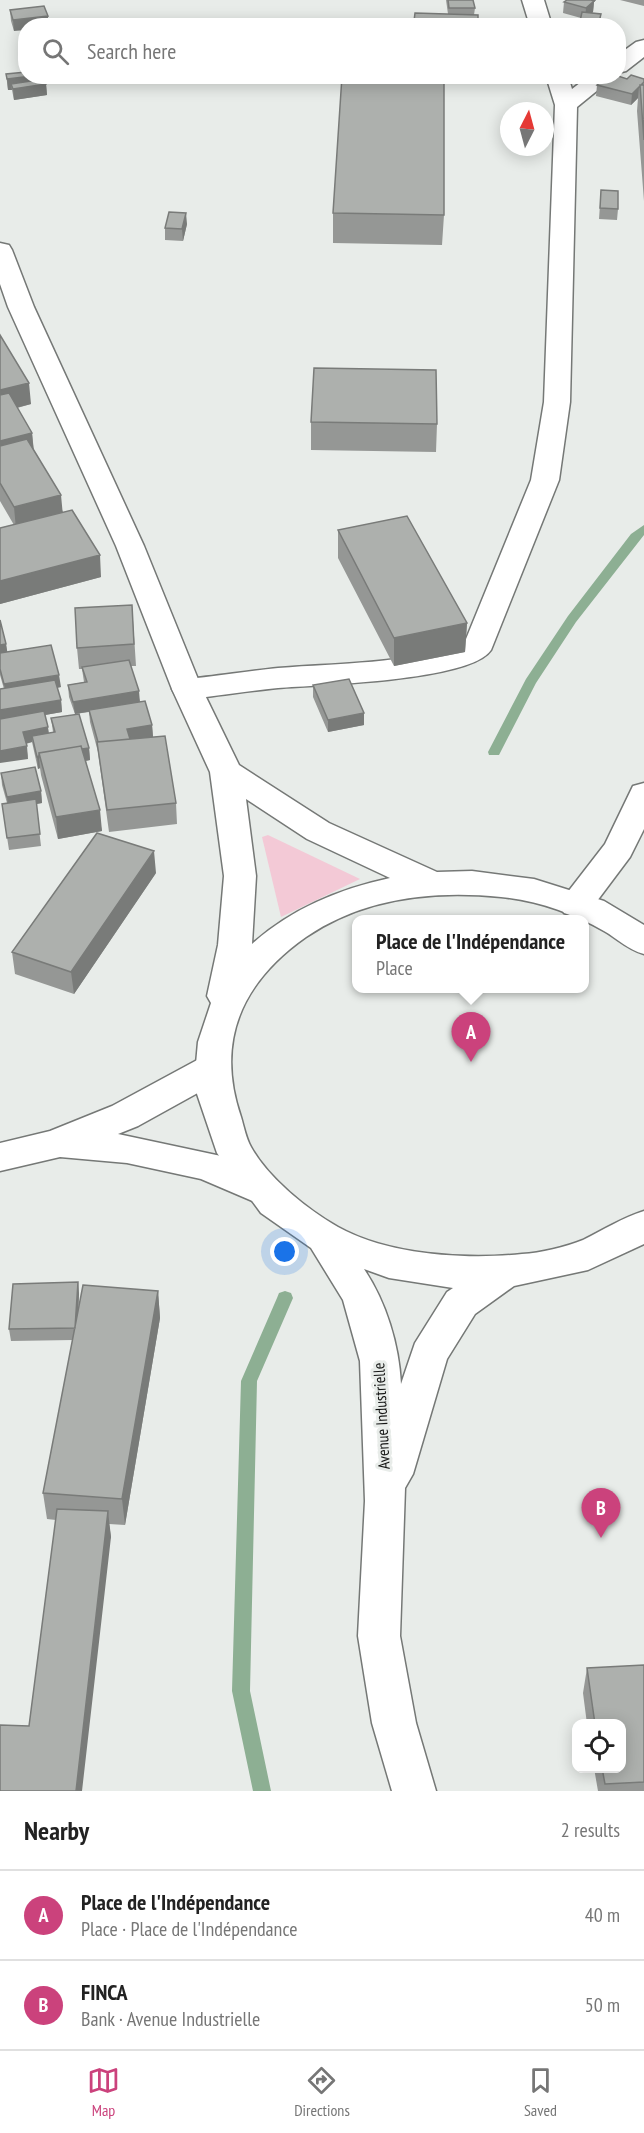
<!DOCTYPE html>
<meta charset="utf-8">
<style>
:root{--surface:#fff;--page:#f2f2f2;--text:#222;--muted:#767676;--line:#e0e0e0;--accent:#cb427c}
body{margin:0;font-family:"PT Sans Narrow",sans-serif;background:var(--page);color:var(--text)}
.controls{position:absolute;right:18px;bottom:18px;display:grid;overflow:hidden;border-radius:12px;box-shadow:0 3px 15px #0003}
.controls button{width:54px;height:54px;display:grid;place-items:center;padding:0;border:0;border-bottom:2px solid var(--line);background:var(--surface);color:var(--text);font:30px sans-serif}
.compass{position:absolute;left:500px;top:102px;width:54px;height:54px;border-radius:50%;background:var(--surface);box-shadow:0 3px 15px #0003;rotate:6deg}
.you{position:absolute;left:285px;top:1252px;width:21px;height:21px;margin:-15px;border:4px solid #fff;border-radius:50%;background:#1a73e8;box-shadow:0 0 0 9px #1a73e833}
.badge{display:grid;place-items:center;width:39px;height:39px;border-radius:50%;background:var(--accent);color:#fff;font-size:20px;font-weight:700}
.pin{position:absolute;translate:-50% -50px;filter:drop-shadow(0 2px 3px #0008)}
.pin::after{content:'';position:absolute;top:32px;width:21px;height:18px;background:inherit;clip-path:polygon(0 0,100% 0,50% 100%)}
.popup{position:absolute;left:352px;top:915px;width:237px;height:78px;box-sizing:border-box;display:grid;place-content:center;border-radius:12px;background:var(--surface);filter:drop-shadow(0 2px 4px #0005);font-size:20px;white-space:nowrap;color:var(--muted)}
.popup b{font-size:22px;color:var(--text)}
.popup::after{content:'';position:absolute;left:50%;top:100%;margin-left:-12px;border:12px solid transparent;border-top-color:var(--surface)}
.list{margin:0;padding:0;list-style:none}
h2{display:flex;justify-content:space-between;align-items:center;height:78px;margin:0;padding:0 24px;font-size:26px}
h2 small{font-size:20px;font-weight:400;color:var(--muted)}
.list li{display:grid;grid-template-columns:39px 1fr auto;gap:18px;align-items:center;box-sizing:border-box;height:90px;padding:0 24px;border-top:2px solid var(--line)}
.list b{display:block;font-size:22px;white-space:nowrap}
.list p{margin:0;font-size:20px;white-space:nowrap;color:var(--muted)}
.list em{font-size:20px;font-style:normal;color:var(--muted)}
.icon{flex:none;width:33px;height:33px;fill:none;stroke:currentColor;stroke-width:2;stroke-linecap:round;stroke-linejoin:round}
.map{position:relative;flex:none;width:644px;height:1791px;overflow:hidden}
.search{position:absolute;background:var(--surface);box-shadow:0 3px 15px #0003;left:18px;right:18px;top:18px;height:66px;display:flex;align-items:center;gap:15px;box-sizing:border-box;padding:0 21px;border-radius:24px;color:var(--muted);font-size:22px}
.sheet{height:258px;background:var(--surface)}
nav{display:flex;justify-content:space-around;align-items:center;box-sizing:border-box;height:84px;border-top:2px solid var(--line);background:var(--surface);font-size:16px;color:var(--muted)}
nav a{display:grid;justify-items:center;gap:3px}
nav .on{color:var(--accent)}
.map>svg:first-child{display:block}
.green{fill:#f3c9d6}
.lines{fill:none;stroke-linecap:round;stroke-linejoin:round}
.stream{fill:#8daf93;fill-rule:evenodd}
.minor-casing{stroke:#757876;stroke-width:3}
.highway-casing{stroke:#757876;stroke-width:3}
.minor{fill:#fff;fill-rule:evenodd}
.highway{fill:#fff;fill-rule:evenodd}
.wall{fill:#959795}
.shaded-wall{fill:#797b79}
.building{fill:#adb0ad;stroke:#797b79;stroke-width:1.5}
.labels{text-anchor:middle;dominant-baseline:central;stroke-width:6;stroke-linejoin:round;paint-order:stroke}
.street-label{font-size:16px;fill:#141514;stroke:#e8ece9}
</style>
<div class="map">
<svg width="644" height="1791" viewBox="0 0 644 1791">
<rect width="100%" height="100%" fill="#e8ece9"/>
<path class="green" d="M268 835 360 879 281 917 262 837Z"/>
<g class="lines">
<path class="stream" d="M644 525V535L576 622 536 683 499 755H489L488 752 526 679 568 616 631 534Z
M285 1291 291 1293 293 1298 257 1381 250 1691 271 1791H253L232 1691 241 1381 277 1298 279 1293Z"/>
<defs>
<path id="minor" d="M522 0H544L552 26H530Z
M644 40V57L626 71 618 73V55L636 42Z
M546 76H568L572 89 589 76H615L577 107 570 402 559 480 491 650C471 681 317 685 278 688 248 691 217 696 187 699L176 696 172 689 176 682 187 679C217 676 248 671 278 668 341 663 404 664 464 644L531 480 544 402 555 105Z
M644 783V829L630 857 588 913 576 917 564 913 559 905 564 897 605 844 633 786Z
M211 1055 223 1059 229 1069 223 1079 138 1126 118 1134 221 1156 277 1181 282 1191 277 1201 264 1206 201 1179 127 1163 60 1157 0 1171V1143L50 1131 112 1106 199 1059Z"/>
<path id="highway" d="M0 243 9 245 12 250 34 307 144 546 202 689 239 765 329 823 437 872 472 871 534 879 604 901 644 925V954C628 950 618 939 604 931 572 913 539 901 501 897 434 890 363 898 306 937 242 982 215 1041 241 1117 244 1127 246 1138 251 1147 268 1178 308 1210 338 1227 388 1255 466 1260 522 1254 540 1253 566 1247 583 1240 603 1230 622 1218 644 1211V1244L588 1270 514 1286 475 1314 447 1359 413 1474 405 1488 400 1636 416 1723 436 1791H392L372 1723 358 1636 365 1501 360 1361 343 1300 311 1248 261 1213 217 1153 196 1091 195 1075 198 1042 211 1003 207 996 218 945 224 876 210 772 172 689 116 546 8 307 0 284ZM246 799 307 839 390 878C339 889 291 909 252 944L256 876ZM364 1269 389 1278 453 1288 447 1292 415 1343 401 1384C399 1344 386 1302 364 1269Z"/>
</defs>
<use href="#minor" class="minor-casing"/>
<use href="#highway" class="highway-casing"/>
<use href="#minor" class="minor"/>
<use href="#highway" class="highway"/>
</g>
<path class="wall" d="M446 0H473L475 8 474 15 478 26H414L415 13 448 14Z
M567 0H596L594 2 593 12 592 13 601 14 600 26H579L581 18 563 13 564 2Z
M620 0H644V6Z
M44 6 14 31 11 21 10 10Z
M6 74 40 80 46 84 47 95 14 100 12 90H8Z
M627 79H644V201L637 111 638 98 631 105 596 96 597 85Z
M601 190 618 209 617 220 599 219Z
M333 213 444 215 442 245 333 243Z
M187 224 183 241 165 240V228Z
M0 335 31 404 17 408 32 433 34 451 63 512 101 577 0 604V528L14 525 0 501Z
M311 422 437 424 436 452 311 450Z
M338 530 467 623 465 652 394 666 338 558Z
M132 605 136 666H131L140 702 152 725 153 737 176 803 177 824 109 832 98 752 90 722 89 712 75 714 69 697 68 685 84 682 82 669H79L77 648Z
M0 620 6 644 7 652 61 687 57 688 61 700 62 712 45 715 49 733 53 732 51 718 89 748 90 760 86 761 102 831 58 839 41 775 40 768 38 769 32 742 26 744 28 759 4 689 0 675Z
M313 685 364 713V725L328 732 313 697Z
M1 773 41 791 42 803 36 804 41 846 9 850 2 804 7 803 2 785Z
M156 873 74 994 15 974 12 952Z
M78 1282 79 1294 78 1313 158 1291 160 1318 125 1525 109 1524 111 1537 29 1726 56 1520 47 1519 43 1493 73 1340 11 1341 9 1329Z
M644 1665V1791H598L594 1768H621V1724H587L583 1693 587 1668Z"/>
<path class="shaded-wall" d="M589 0H596L594 2 593 12 585 19 586 8Z
M48 16V26H26V30L14 31 13 20Z
M32 76H40V85L46 84 47 95 14 100 13 89 11 84 12 90H8L7 79Z
M639 87 638 98 631 105 632 94Z
M186 213 187 224 183 241 182 229Z
M29 383 31 404 0 412V390Z
M32 433 34 455 0 463V441Z
M61 495 63 516 16 529 14 507Z
M100 555 101 577 0 604V581Z
M467 623 465 652 394 666V638Z
M6 644 8 656 0 657V645Z
M59 675 61 687 6 696 4 684Z
M139 691 140 703 75 714 73 702Z
M61 700 62 712 0 723V710Z
M364 713V725L328 732V720Z
M152 725 153 737 128 741 127 729Z
M48 727 49 739 32 736V742L24 744 23 732Z
M27 746 28 759 0 763V751Z
M89 748 90 760 43 768 39 756Z
M39 756 40 768 38 769 37 757Z
M41 791 42 803 8 809 7 797Z
M100 810 102 831 58 839 56 817Z
M154 851 156 873 74 994 71 972Z
M78 1282 79 1294 77 1339 75 1328Z
M158 1291 160 1318 125 1525 122 1499Z
M108 1511 111 1537 82 1791H76Z"/>
<path class="building" d="M448 0H473L475 8H449Z
M567 0H591L594 1 586 8 564 2Z
M44 6 48 16 13 20 10 10Z
M582 12 601 14 598 26H579Z
M415 13 478 15V26H431V21H414Z
M26 72V76H32L7 79 6 74Z
M631 75 644 79V82L641 85H640V86L632 94 597 85 606 76H618L627 79Z
M342 76H444V215L333 213Z
M44 79 46 84 13 89 11 84Z
M640 85H644V140Z
M601 190 618 191V209L600 208Z
M169 212 186 213 182 229 165 228Z
M0 335 29 383 0 390Z
M314 368 436 370 437 424 311 422Z
M9 393 32 433 0 441V395Z
M27 439 61 495 14 507 0 483V446Z
M72 510 100 555 0 581V528Z
M407 516 467 623 394 638 338 530Z
M132 605 134 644 77 648 75 608Z
M0 620 6 644 0 645Z
M51 645 59 675 4 684 0 669V653Z
M129 660 139 691 73 702 68 685 87 682 82 667Z
M349 679 364 713 328 720 313 685Z
M55 680 61 700 0 710V689Z
M145 701 152 725 127 729 130 739 98 742 89 710Z
M44 711 48 727 23 732 27 746 0 751V719Z
M79 714 89 748 82 749 81 746 39 753V756L37 757 32 736 55 732 51 718Z
M165 736 176 803 107 810 97 742Z
M81 746 100 810 56 817 39 753Z
M35 767 41 791 7 797 1 773Z
M36 799 40 834 7 838 2 804Z
M97 833 154 851 71 972 12 952Z
M78 1282 75 1328 9 1329 13 1284Z
M83 1285 158 1291 122 1499 43 1493Z
M57 1509 108 1511 76 1791H0V1725L29 1726Z
M644 1665V1782L605 1784 602 1768H621V1724H595L587 1668Z"/>
<g class="labels">
<g class="street-label">
<text transform="translate(381 1416) rotate(-93)">Avenue Industrielle</text>
</g>
</g>
</svg>
<div class="controls">
<button><svg class="icon" aria-label="locate" viewBox="0 0 24 24"><circle cx="12" cy="12" r="6"/><path d="M12 2v4M12 18v4M2 12h4M18 12h4"/></svg></button>
</div>
<svg class="compass" viewBox="-18 -18 36 36"><path d="M0-13l5 13h-10z" fill="#e53935"/><path d="M0 13l5-13h-10z" fill="#767676"/></svg>
<div class="you"></div>
<div class="pin badge" style="left:471px;top:1062px">A</div>
<div class="popup"><b>Place de l'Indépendance</b>Place</div>
<div class="pin badge" style="left:601px;top:1538px">B</div>
<div class="search"><svg class="icon" aria-label="search" viewBox="0 0 24 24"><circle cx="10" cy="10" r="6"/><path d="M15 15l6 6"/></svg>Search here</div>
</div>
<section class="sheet">
<h2>Nearby<small>2 results</small></h2>
<ul class="list">
<li><span class="badge">A</span><div><b>Place de l'Indépendance</b><p>Place · Place de l'Indépendance</p></div><em>40 m</em></li>
<li><span class="badge">B</span><div><b>FINCA</b><p>Bank · Avenue Industrielle</p></div><em>50 m</em></li>
</ul>
</section>
<nav>
<a class="on"><svg class="icon" aria-label="map" viewBox="0 0 24 24"><path d="M3 6l6-2 6 2 6-2v14l-6 2-6-2-6 2zM9 4v14M15 6v14"/></svg>Map</a>
<a><svg class="icon" aria-label="directions" viewBox="0 0 24 24"><path d="M12 3l9 9-9 9-9-9zM9 14v-3h6M13 9l2 2-2 2"/></svg>Directions</a>
<a><svg class="icon" aria-label="saved" viewBox="0 0 24 24"><path d="M7 4h10v16l-5-4-5 4z"/></svg>Saved</a>
</nav>
